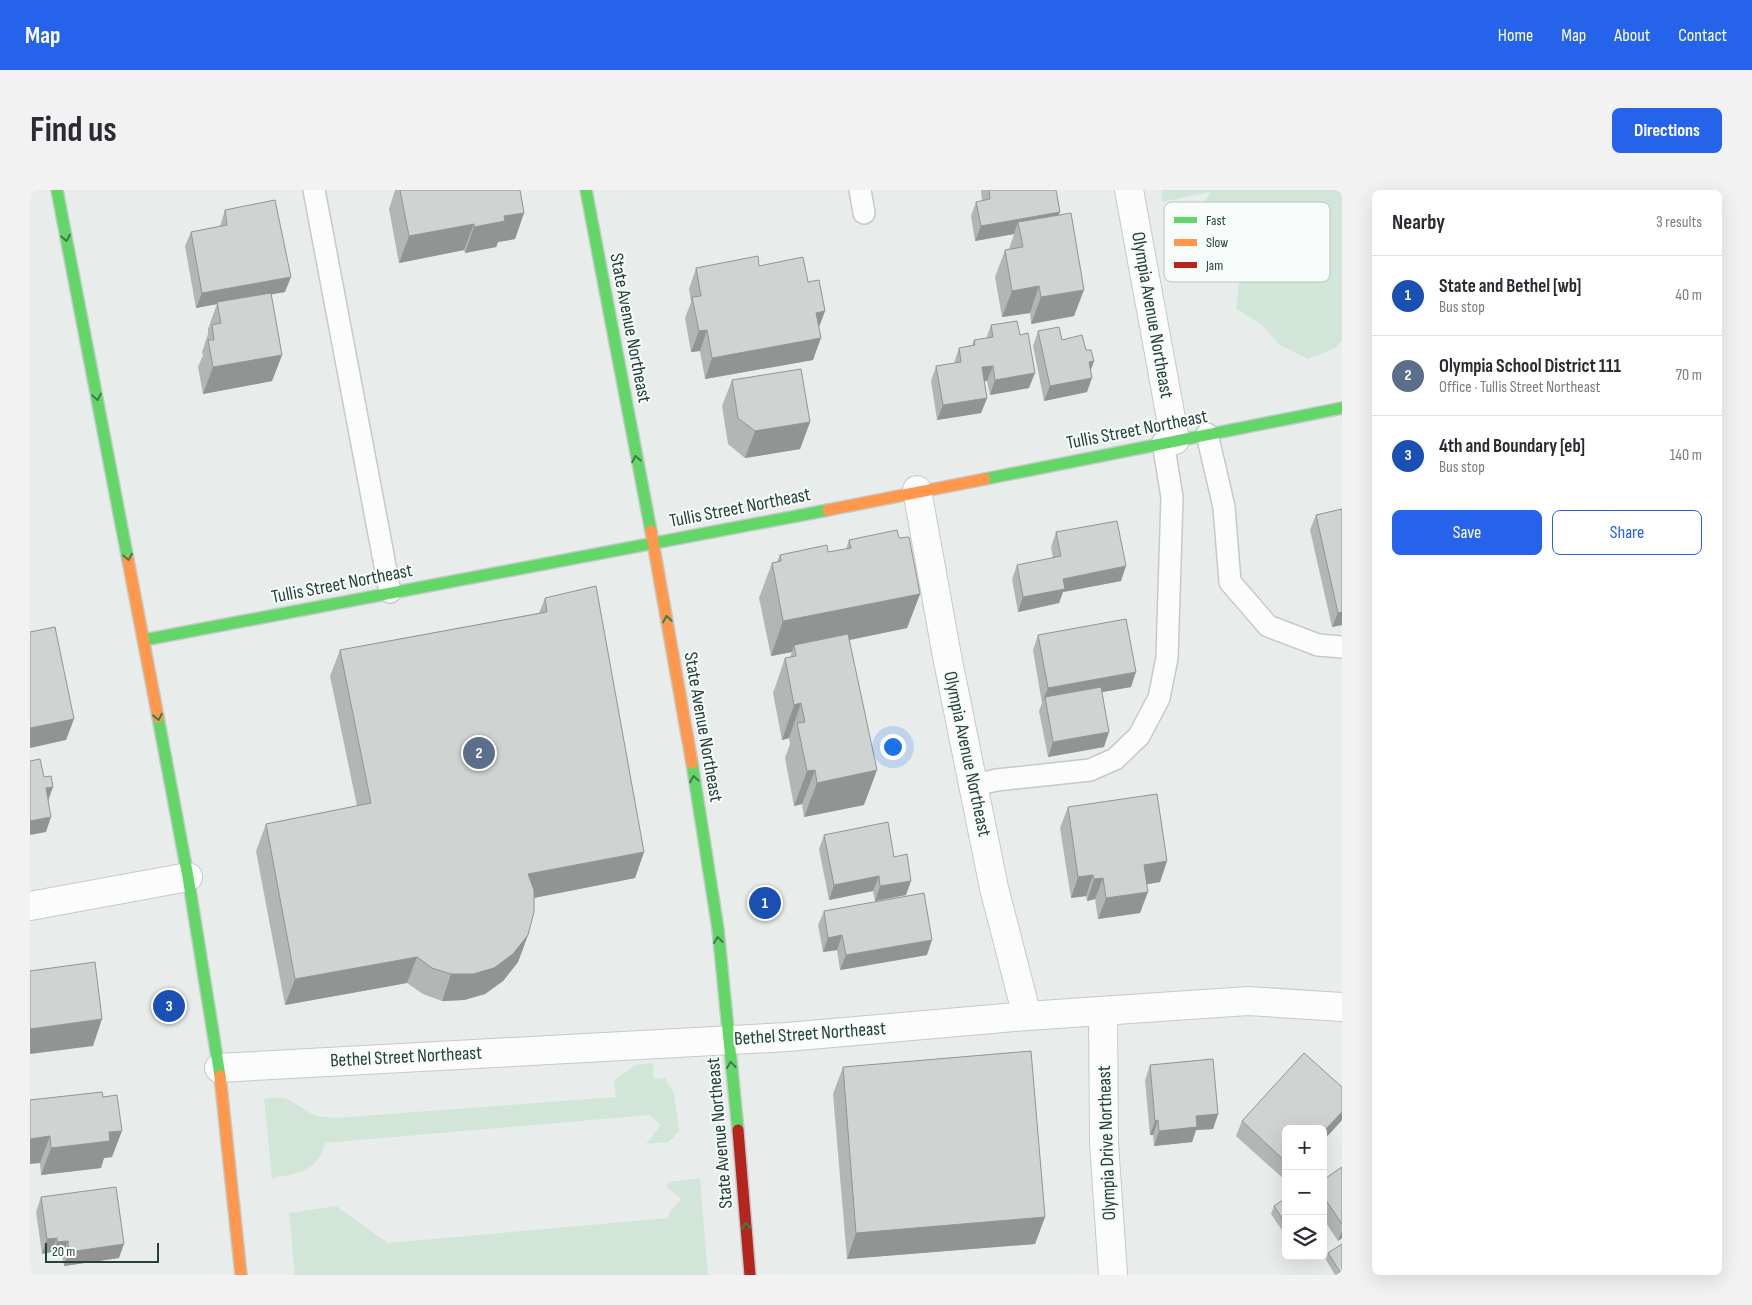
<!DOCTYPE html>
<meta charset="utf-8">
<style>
:root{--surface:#fff;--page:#f2f2f3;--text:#2b2b33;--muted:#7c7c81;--line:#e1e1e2;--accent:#2563eb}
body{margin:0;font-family:"Sofia Sans Condensed",sans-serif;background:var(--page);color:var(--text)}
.controls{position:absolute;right:15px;bottom:15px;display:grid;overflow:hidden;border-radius:8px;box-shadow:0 5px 20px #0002}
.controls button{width:45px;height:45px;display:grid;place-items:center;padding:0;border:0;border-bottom:1px solid var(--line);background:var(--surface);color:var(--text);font:25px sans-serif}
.scale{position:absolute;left:15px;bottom:12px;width:114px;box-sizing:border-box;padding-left:5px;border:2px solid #24423a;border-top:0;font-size:14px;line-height:18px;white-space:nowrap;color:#24423a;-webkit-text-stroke:4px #f7fbf9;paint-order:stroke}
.you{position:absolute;left:862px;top:556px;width:18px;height:18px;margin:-12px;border:4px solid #fff;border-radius:50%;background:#1a73e8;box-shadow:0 0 0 8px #1a73e833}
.badge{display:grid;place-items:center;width:32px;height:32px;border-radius:50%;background:var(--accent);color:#fff;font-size:16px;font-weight:700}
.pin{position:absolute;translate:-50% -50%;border:2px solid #fff;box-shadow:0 1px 5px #0006}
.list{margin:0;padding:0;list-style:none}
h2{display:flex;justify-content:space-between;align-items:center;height:65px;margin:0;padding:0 20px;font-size:21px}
h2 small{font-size:16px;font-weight:400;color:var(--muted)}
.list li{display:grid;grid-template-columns:32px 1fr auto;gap:15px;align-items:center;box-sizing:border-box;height:80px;padding:0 20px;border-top:1px solid var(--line)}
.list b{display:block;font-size:19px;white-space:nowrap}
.list p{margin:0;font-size:16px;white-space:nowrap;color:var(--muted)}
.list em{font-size:16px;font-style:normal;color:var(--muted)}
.actions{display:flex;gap:10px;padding:15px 20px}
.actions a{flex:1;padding:11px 0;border:1px solid var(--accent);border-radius:8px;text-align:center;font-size:18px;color:var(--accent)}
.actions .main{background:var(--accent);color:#fff}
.icon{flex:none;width:28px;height:28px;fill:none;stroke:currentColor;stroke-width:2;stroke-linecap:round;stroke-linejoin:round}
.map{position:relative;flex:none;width:1312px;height:1085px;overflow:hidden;border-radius:8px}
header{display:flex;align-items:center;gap:30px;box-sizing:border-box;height:70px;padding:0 25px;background:var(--accent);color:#fff}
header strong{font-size:24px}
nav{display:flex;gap:28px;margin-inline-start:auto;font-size:18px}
.intro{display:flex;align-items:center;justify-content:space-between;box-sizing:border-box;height:120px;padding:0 30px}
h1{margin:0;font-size:35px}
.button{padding:12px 22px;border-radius:8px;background:var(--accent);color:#fff;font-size:18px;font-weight:700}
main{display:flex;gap:30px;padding:0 30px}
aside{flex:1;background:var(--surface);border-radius:8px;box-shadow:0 5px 20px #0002}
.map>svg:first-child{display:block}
.green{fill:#d1e6d8}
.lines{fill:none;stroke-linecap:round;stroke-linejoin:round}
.lane-casing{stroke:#c5cac8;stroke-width:24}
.street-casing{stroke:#c5cac8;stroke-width:30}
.fast-casing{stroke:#c3cbc8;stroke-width:14}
.slow-casing{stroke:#c3cbc8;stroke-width:14}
.jam-casing{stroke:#c3cbc8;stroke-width:14}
.lane{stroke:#fcfcfc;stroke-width:21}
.street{stroke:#fcfcfc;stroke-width:28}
.fast{stroke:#63d668;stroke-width:11}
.slow{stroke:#ff974d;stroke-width:11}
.jam{stroke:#b3261e;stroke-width:11}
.wall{fill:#b2b6b5}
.shaded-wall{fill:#919493}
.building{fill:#cfd4d2;stroke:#919493}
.oneway{stroke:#3d7d4c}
.labels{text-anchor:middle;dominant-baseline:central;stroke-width:4;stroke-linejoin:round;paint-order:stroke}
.street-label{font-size:19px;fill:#24423a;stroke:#f7fbf9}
.key{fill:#f7fbf9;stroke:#b8c4c0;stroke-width:1}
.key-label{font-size:14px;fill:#24423a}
</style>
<header>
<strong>Map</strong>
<nav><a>Home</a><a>Map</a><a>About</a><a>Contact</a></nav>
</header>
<div class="intro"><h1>Find us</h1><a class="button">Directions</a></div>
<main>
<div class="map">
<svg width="1312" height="1085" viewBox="0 0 1312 1085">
<rect width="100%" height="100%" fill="#e8edeb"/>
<path class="green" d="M1131 0H1312V150L1305 158 1278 169 1250 155 1231 134 1206 119 1209 92 1176 70 1180 44 1159 41 1180 2 1132 12Z
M623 873 624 889 635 888 644 904 649 941 639 952 616 954 631 935 619 925 295 953C287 983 268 983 242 988L234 909C265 904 262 916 285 925 291 927 299 927 305 928L586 907 584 890 606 875Z
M670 988 678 1085H265L259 1023 306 1016 358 1053 639 1028V1023L651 1009 636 996 640 992Z"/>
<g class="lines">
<defs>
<path id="lane" d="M284 0 360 402
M830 0 834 23
M1177 244 1194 317 1200 392 1238 436 1288 455 1312 457
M944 595 967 590 1060 580 1085 569 1109 546 1129 508 1137 468 1142 307 1133 252"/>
<path id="street" d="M1099 0 1145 250
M887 300 917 466 964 698 997 826
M0 716 158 687
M1073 821 1074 953 1083 1085
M189 878 757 847 997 826 1218 811 1312 817"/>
<path id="fast" d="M27 0 98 370
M556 0 621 341
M955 289 1312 218
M114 450 798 320
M128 527 158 687 190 886
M662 573 688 739 708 940"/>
<path id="slow" d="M798 320 955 289
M621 341 662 573
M98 370 128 527
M190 886 211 1085"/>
<path id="jam" d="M708 940 720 1085"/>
</defs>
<use href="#lane" class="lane-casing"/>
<use href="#street" class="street-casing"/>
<use href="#fast" class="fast-casing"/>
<use href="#slow" class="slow-casing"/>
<use href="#jam" class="jam-casing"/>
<use href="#lane" class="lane"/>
<use href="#street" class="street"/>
<use href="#fast" class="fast"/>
<use href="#slow" class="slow"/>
<use href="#jam" class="jam"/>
</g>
<path class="wall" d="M365 0H490L494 23 485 49 468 52 466 57 435 63 434 60 369 73 359 19Z
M951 0H1026L1028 25 1044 126 1001 134 1000 123 972 127 965 87 975 60 979 59 984 44 945 51 941 26 946 12 952 11Z
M195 20 255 102 241 104 252 165 242 191 173 204 168 177 173 165 172 162 178 144V139L187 114 166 118 155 56 161 42 190 36Z
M666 78 778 92 795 121 789 137 783 170 675 189 670 161 661 162 655 128 661 112 659 99Z
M961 135 999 198 960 205 957 191H954L957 208 951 223 907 230 901 191 906 176 924 173 929 158 942 155 944 150 956 149Z
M1008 141 1032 150 1056 160 1064 171 1060 181 1057 202 1014 211 1003 156Z
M702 190 780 232 770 259 715 268 698 254 692 216Z
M1312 319V435L1302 437 1280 340 1286 325Z
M1026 342 1091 391 1033 402 1029 413 988 422 982 389 987 375 1023 368 1021 357Z
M869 348 890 404 877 438 820 450 834 615 774 627 772 614 764 616 755 568 760 554 759 548 752 550 743 503 755 468 760 467 762 462 741 466 729 408 742 373 747 372 750 365 798 362 816 359 819 350Z
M515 408 614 662 605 688 504 708 498 745 488 772 473 791 455 804 434 810 412 811 393 804 377 793 255 815 226 661 236 634 327 616 300 486 310 460 509 423Z
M1008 445 1101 497 1072 502 1074 557 1018 567 1009 521 1012 513 1003 460Z
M1038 617 1137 671 1130 692 1117 694 1110 723 1068 729 1065 709 1057 711 1056 706 1041 708 1030 638Z
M794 645 864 667 876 705 845 711 843 701 799 710 789 659Z
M794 721 897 765 810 780 807 760 793 762 788 735Z
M1120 875 1188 924 1183 939 1166 940 1162 952 1124 956 1123 945H1120L1115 890Z
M813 877 1015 1027 1005 1054 817 1069 803 904Z
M1312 897V930L1293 951 1256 939V991L1206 946 1212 931Z
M0 910 82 967 74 968 71 978 11 985 10 973Z
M1312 977V1048L1308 1051 1296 1033 1295 1038 1293 1039V990Z
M11 1007 89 1068 34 1076 32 1065 22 1067 21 1062 12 1064 6 1022Z
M1256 1008V1046L1241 1024 1244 1016Z
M1298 1063 1312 1085H1305L1296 1070Z"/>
<path class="shaded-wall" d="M1030 22 1024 36 988 32 984 44 945 51 951 36Z
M494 23 485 49 468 52 466 57 435 63 444 37 474 26Z
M444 34 434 60 369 73 379 46Z
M261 87 255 102 188 114 187 112V114L166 118 172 103Z
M1009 96 1000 123 972 127 982 101Z
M1054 100 1044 126 1001 134 1011 107Z
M795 121 787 142 786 123Z
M677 140 670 161 661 162 669 141Z
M791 148 783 170 675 189 682 168Z
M252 165 242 191 173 204 183 177Z
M1064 171 1059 186V172Z
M963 176 957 191 947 192 952 177Z
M1005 183 999 198 960 205 965 190Z
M1062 188 1057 202 1014 211 1020 196Z
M957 208 951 223 907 230 913 215Z
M780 232 770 259 715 268 725 241Z
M1096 376 1091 391 1033 402 1029 413 988 422 993 407 1033 389Z
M890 404 877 438 765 461 764 455 762 462 741 466 753 431Z
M1312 422V435L1302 437 1308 423Z
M1106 482 1101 497 1016 512 1015 507 1012 513 1018 498Z
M771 513 759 548 752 550 764 515Z
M44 529 36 550 0 558V538Z
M1079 542 1074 557 1018 567 1023 552Z
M785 580 772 614 764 616 777 581Z
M847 580 834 615 774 627 787 593Z
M23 597 18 611 16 598Z
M21 627 16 642 0 645V631Z
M614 662 605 688 488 711 498 684Z
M1137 671 1130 692 1107 696 1114 675Z
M1063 685 1056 706 1041 708 1048 687Z
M849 686 843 701 799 710 804 695Z
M1073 688 1065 709 1057 711 1064 689Z
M881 691 876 705 845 711 850 696Z
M1118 702 1110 723 1068 729 1076 708Z
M498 745 488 772 473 791 455 804 434 810 412 811 421 784Z
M812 745 807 760 793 762 798 748Z
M902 750 897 765 810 780 816 765Z
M387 767 377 793 255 815 265 789Z
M72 829 63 856 0 864V839Z
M1312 922V930L1293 951V942Z
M1188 924 1183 939 1166 940 1162 952 1124 956 1129 941 1166 926Z
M1128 930 1123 945H1120L1125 931Z
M92 941 82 967 74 968 71 978 11 985 21 958 79 942Z
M20 946 10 973 0 974V949Z
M1015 1027 1005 1054 817 1069 826 1043Z
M1297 1031 1295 1038 1293 1039V1033Z
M1312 1041V1048L1308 1051Z
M27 1048 21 1062 12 1064 17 1049Z
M38 1051 32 1065 22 1067 27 1052Z
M94 1054 89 1068 34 1076 39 1062Z"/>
<path class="building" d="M370 0H490L494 23 474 26 475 31 444 37V34L379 46Z
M959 0H1026L1030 22 951 36 946 12 960 9Z
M245 10 261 87 172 103 161 42 197 35 195 20Z
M1041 23 1054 100 1011 107 1009 96 982 101 975 60 993 57 988 32Z
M728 66 729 76 773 67 778 92 789 90 795 121 786 123 791 148 682 168 677 140 669 141 662 107 671 106 666 78Z
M241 103 252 165 183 177 178 150H184L182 135 191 133 187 112Z
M987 131 990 145 998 143 1005 183 965 190 963 176 952 177 957 208 913 215 906 176 931 172 929 158 945 155 944 150 963 147 961 135Z
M1029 137 1032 150 1052 145 1056 160H1061L1064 171 1059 172 1062 188 1020 196 1008 141Z
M771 179 780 232 725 241 708 228 702 190Z
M1312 319V422L1308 423 1286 325Z
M1087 331 1096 376 1033 389 1035 399 993 407 987 375 1031 366 1026 342Z
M867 340 869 348 879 347 890 404 753 431 742 373 751 371 750 365 797 355 798 362 821 358 819 350Z
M566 396 614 662 498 684 504 700V722L498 745 483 764 464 778 443 784H421L402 778 387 767 265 789 236 634 341 613 310 460 517 422 515 408Z
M1096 429 1106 482 1018 498 1008 445Z
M25 437 44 529 0 538V442Z
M818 444 847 580 787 593 785 580 777 581 767 533 775 532 771 513 764 515 755 468 766 466 764 455Z
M1071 497 1079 542 1023 552 1015 507Z
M10 569 14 587 21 586 23 597 16 598 21 627 0 631V571Z
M1127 604 1137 671 1114 675 1118 702 1076 708 1073 688 1064 689 1063 685 1048 687 1038 617Z
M858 632 864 667 877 664 881 691 850 696 849 686 804 695 794 645Z
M894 703 902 750 816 765 812 745 798 748 794 721Z
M65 772 72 829 0 839V781Z
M1001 861 1015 1027 826 1043 813 877Z
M1274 863 1312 897V922L1293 942V939H1256V972L1212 931Z
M1183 869 1188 924 1166 926 1167 937 1129 941 1128 930 1125 931 1120 875Z
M72 902 73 907 87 905 92 941 79 942 80 951 21 958 20 946 0 949V910Z
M1312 977V1034L1293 1006V990Z
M86 997 94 1054 39 1062 38 1051 27 1052V1048L17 1049 11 1007Z
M1256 1008V1034L1244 1016Z
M1293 1024 1297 1031 1293 1033Z
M1312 1054V1082L1311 1083 1298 1063Z"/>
<defs><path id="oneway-chevron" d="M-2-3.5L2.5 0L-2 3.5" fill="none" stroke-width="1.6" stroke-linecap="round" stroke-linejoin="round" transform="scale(1.25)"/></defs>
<g class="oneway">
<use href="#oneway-chevron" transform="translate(36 48) rotate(79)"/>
<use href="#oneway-chevron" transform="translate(67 207) rotate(79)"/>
<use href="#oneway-chevron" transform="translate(606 269) rotate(-101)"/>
<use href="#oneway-chevron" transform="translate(98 367) rotate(79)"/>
<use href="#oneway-chevron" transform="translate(637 429) rotate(-100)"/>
<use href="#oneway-chevron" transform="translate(128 527) rotate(79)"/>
<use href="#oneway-chevron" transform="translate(664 589) rotate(-100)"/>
<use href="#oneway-chevron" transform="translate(688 750) rotate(-97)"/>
<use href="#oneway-chevron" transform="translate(701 875) rotate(-96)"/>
<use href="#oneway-chevron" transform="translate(716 1036) rotate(-95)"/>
</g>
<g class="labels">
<g class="street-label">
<text transform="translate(1122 125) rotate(80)">Olympia Avenue Northeast</text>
<text transform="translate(600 138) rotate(79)">State Avenue Northeast</text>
<text transform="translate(1107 240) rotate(-11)">Tullis Street Northeast</text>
<text transform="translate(710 318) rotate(-11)">Tullis Street Northeast</text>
<text transform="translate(312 394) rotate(-11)">Tullis Street Northeast</text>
<text transform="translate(673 537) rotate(80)">State Avenue Northeast</text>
<text transform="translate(937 564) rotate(78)">Olympia Avenue Northeast</text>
<text transform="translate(780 844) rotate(-4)">Bethel Street Northeast</text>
<text transform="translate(376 867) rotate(-3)">Bethel Street Northeast</text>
<text transform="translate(690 943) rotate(-95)">State Avenue Northeast</text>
<text transform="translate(1077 953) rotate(-92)">Olympia Drive Northeast</text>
</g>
</g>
<rect x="1134" y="12" width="166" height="80" rx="8" class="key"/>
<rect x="1144" y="27" width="23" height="6" fill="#63d668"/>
<rect x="1144" y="49" width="23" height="7" fill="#ff974d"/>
<rect x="1144" y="72" width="23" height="6" fill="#b3261e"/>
<g class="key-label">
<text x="1176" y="35">Fast</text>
<text x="1176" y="57">Slow</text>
<text x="1176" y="80">Jam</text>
</g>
</svg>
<div class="controls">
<button>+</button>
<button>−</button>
<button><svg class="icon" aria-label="layers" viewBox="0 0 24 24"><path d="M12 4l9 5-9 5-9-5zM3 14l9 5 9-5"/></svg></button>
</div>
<div class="scale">20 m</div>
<div class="you"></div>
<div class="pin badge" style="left:735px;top:713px;background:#1a4fb4">1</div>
<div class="pin badge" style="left:449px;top:563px;background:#5c6f8a">2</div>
<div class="pin badge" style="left:139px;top:816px;background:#1a4fb4">3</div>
</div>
<aside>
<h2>Nearby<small>3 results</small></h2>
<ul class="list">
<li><span class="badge" style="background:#1a4fb4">1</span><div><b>State and Bethel [wb]</b><p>Bus stop</p></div><em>40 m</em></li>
<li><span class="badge" style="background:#5c6f8a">2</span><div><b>Olympia School District 111</b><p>Office · Tullis Street Northeast</p></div><em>70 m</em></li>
<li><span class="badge" style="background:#1a4fb4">3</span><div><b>4th and Boundary [eb]</b><p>Bus stop</p></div><em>140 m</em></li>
</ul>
<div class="actions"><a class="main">Save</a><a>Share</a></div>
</aside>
</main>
